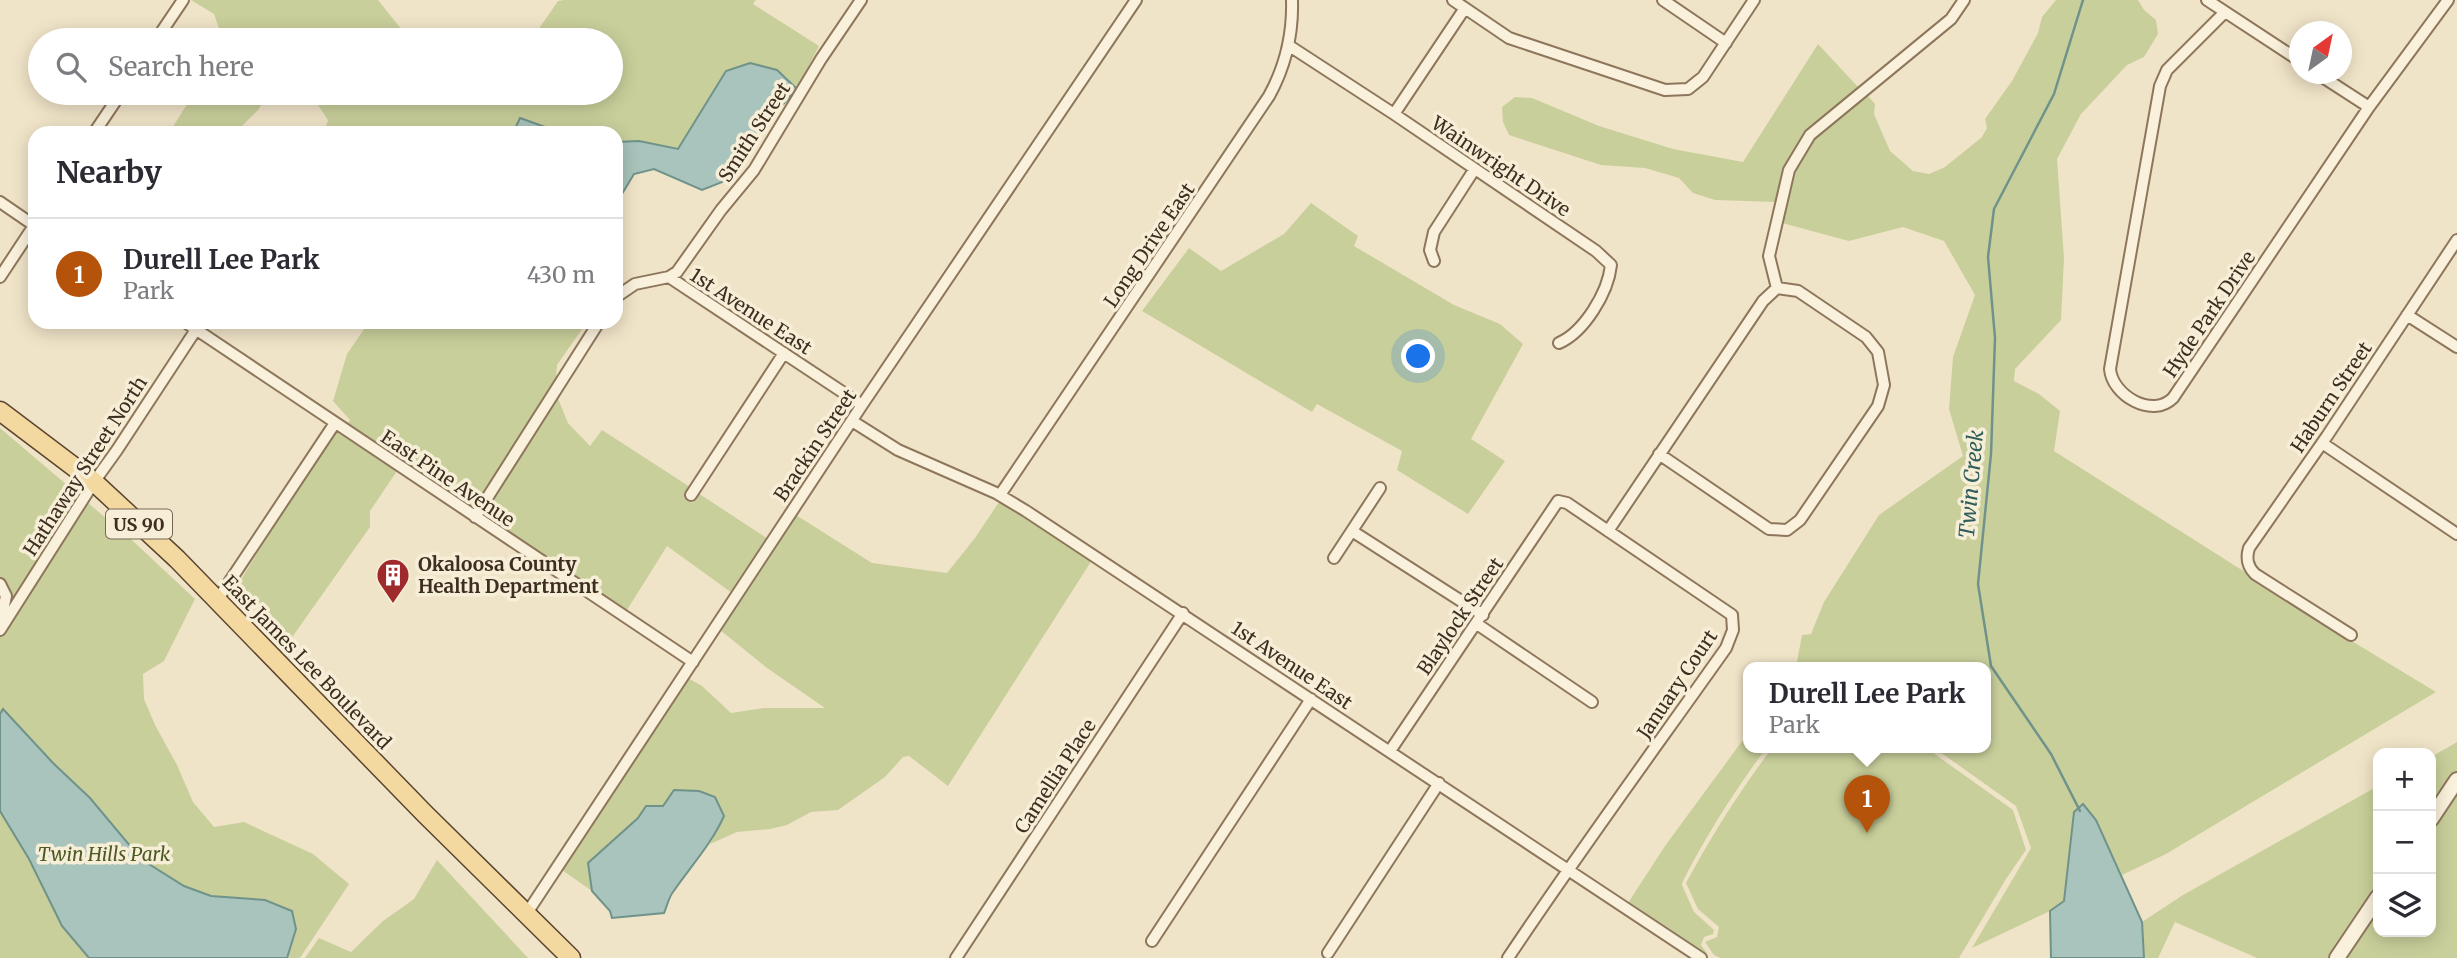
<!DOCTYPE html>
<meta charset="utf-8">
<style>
:root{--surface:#fff;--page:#f2f2f3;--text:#2b2b33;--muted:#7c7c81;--line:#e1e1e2;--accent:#b45309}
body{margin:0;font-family:Merriweather,serif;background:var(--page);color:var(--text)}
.controls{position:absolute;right:21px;bottom:21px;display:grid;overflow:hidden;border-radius:14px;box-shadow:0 4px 18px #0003}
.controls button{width:63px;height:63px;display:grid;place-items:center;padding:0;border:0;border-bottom:2px solid var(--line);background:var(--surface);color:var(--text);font:35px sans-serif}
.compass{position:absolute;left:2289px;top:21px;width:63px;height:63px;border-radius:50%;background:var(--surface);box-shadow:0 4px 18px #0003;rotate:33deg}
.you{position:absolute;left:1419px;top:357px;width:24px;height:24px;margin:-18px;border:5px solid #fff;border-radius:50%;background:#1a73e8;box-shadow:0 0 0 10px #1a73e833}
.badge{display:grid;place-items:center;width:46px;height:46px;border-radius:50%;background:var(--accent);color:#fff;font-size:23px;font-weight:700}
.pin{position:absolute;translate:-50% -58px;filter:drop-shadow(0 2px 4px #0008)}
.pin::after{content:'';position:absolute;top:37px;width:24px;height:21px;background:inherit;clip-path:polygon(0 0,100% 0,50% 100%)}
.popup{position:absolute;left:1743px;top:662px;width:248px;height:91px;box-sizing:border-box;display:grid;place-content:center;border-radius:14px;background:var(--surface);filter:drop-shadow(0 2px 5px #0005);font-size:23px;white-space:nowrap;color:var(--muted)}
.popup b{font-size:26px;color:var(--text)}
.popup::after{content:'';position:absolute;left:50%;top:100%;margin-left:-14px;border:14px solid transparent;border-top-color:var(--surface)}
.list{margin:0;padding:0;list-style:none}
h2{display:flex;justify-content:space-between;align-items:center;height:91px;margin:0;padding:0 28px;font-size:30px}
h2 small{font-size:23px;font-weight:400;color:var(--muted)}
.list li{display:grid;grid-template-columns:46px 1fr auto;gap:21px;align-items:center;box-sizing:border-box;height:112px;padding:0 28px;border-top:2px solid var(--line)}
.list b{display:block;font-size:26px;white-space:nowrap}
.list p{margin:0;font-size:23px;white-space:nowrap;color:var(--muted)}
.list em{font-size:23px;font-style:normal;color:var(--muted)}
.icon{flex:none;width:38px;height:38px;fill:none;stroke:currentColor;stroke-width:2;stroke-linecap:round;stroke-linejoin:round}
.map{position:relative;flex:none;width:2457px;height:958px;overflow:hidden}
.search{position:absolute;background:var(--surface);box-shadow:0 4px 18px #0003;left:28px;top:28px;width:595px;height:77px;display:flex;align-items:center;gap:18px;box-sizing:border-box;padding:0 24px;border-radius:38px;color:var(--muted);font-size:26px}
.panel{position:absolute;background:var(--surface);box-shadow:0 4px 18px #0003;left:28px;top:126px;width:595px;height:203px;border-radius:21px}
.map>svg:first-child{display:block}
.green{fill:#c9cf9b}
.water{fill:#a9c4bc;stroke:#6f938a;stroke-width:2}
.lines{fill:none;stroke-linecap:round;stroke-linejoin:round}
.stream{stroke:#6f938a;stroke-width:2.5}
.minor-casing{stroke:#8d765c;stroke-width:14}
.tertiary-casing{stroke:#8d765c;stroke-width:18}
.primary-casing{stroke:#5b4430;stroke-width:21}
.minor{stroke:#faf1dc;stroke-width:10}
.tertiary{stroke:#faf1dc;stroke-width:14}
.primary{stroke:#f3d9a0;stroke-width:18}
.labels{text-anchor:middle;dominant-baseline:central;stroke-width:7;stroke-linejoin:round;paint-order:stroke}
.shield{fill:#f7eed8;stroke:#756857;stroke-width:2}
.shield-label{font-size:18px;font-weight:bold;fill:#3d2e20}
.street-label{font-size:19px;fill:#3d2e20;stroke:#f7eed8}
.poi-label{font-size:19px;font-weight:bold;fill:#3d2e20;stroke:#f7eed8;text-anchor:start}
.park-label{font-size:19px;font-style:italic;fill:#4d5a26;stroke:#f7eed8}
.water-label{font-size:21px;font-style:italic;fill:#2f5d5a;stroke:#f7eed8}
</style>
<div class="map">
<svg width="2457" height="958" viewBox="0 0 2457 958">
<rect width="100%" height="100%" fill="#f0e4c8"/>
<path class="green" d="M191 0H378L410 40H223L214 14Z
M564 0H756L753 4 819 46 797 89 777 70 750 63 726 71 678 149 639 141 616 142V133H565L520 118 513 133H324L328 120 310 93H476L487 97 491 93H611V40H531L558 1Z
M2056 0H2138L2144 10 2156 20 2158 34 2144 57 2127 65 2081 114 2057 159 2064 258 2061 320 2015 369 2014 381 2039 394 2060 411 2054 451 2245 572 2254 582 2436 692 2166 854 2122 875 2096 820 2083 804 2074 812 2064 902 2050 911 1972 948 2031 848 2016 806 1933 747H1986V667H1796L1802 635 1811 634 1824 602 1879 515 1963 456 1949 409 1953 357 1975 295 1944 241 1903 227 1849 241 1782 223 1794 171 1814 139 1867 95 1875 104 1874 114 1890 151 1913 171 1929 174 1945 167 1982 137 1987 128 1985 119 2012 81 2038 33 2042 17Z
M1818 44 1859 88 1806 132 1784 167 1776 202 1715 200 1693 193 1679 178 1645 168 1601 165 1509 135 1503 122 1502 107 1515 97 1532 98 1599 126 1673 149 1743 162Z
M194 93H267L259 109 235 133H169Z
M1311 203 1358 236 1354 246 1454 305 1500 324 1523 344 1471 439 1505 461 1468 514 1397 470 1402 451 1317 404 1312 412 1142 311 1189 248 1221 271 1284 234Z
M369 322H587L557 365 556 379 473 509 347 424 350 420 333 401 347 354Z
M557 396 568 423 590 446 602 430 690 487 684 498 692 503 698 493 768 539 732 593 667 546 627 610 482 515Z
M0 428 134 542 195 599 164 661 143 674 144 699 155 725 177 765 193 802 214 827 244 822 313 854 349 884 300 958H0Z
M337 432 397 471 370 511V527L288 643 237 586 286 506Z
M999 502 1092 560 948 786 909 756 903 757 885 777 838 810 811 812 787 825 770 829 737 832 710 844 724 817 663 806H646L638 818 588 863 592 891 562 870 688 678 702 686 731 713 764 708H825L767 668 720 630 796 515 872 563 947 573 975 538Z
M1748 733V747H1767C1735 790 1707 834 1683 881L1682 885 1694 912 1714 930 1713 934 1704 937 1701 945 1709 956 1628 903 1665 846Z
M2457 742V771L2431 810V757Z
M1773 747H1925L2013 810 2026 850 2006 879 1959 958H1720L1714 955 1705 942 1717 937 1719 927 1698 909 1686 883C1712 835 1740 790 1773 747Z
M2378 786V888L2331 958H2257L2175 922 2158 958H2144L2142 922 2183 895Z
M2457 789V958H2343L2378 906V932H2431V828Z
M437 860 528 958H305L319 938 351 952 383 921 414 899Z"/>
<path class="water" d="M750 63 777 70 797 89 769 120 730 179 702 190 654 169 634 174 616 204V142L639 141 678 149 726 71Z
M520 118 559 132 565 133H513Z
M3 709 53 763 90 798 141 859 184 886 211 896 265 900 292 911 296 929 287 958H89L62 926 29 859 0 811V714Z
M674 790 699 791 715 797 724 816C711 845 690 867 673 892 669 897 667 906 664 913L612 918 610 911 592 891 588 863 638 818 646 806H663Z
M2083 804 2096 820 2142 922 2144 958H2051L2050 911 2064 901 2074 812Z"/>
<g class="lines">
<path class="stream" d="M2080 811 2051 754 1991 666 1978 584 1991 454 1995 338 1988 257 1994 209 2054 94 2083 0"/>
<defs>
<path id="minor" d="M1453 0 1509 38 1665 90 1688 89 1703 77 1754 0
M1663 0 1726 43
M2207 0 2300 61
M2225 12 2167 70 2160 86 2110 369C2112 395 2152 419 2173 398L2369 107 2448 0
M156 40 183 0
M1288 45 1394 114 1596 251 1611 265C1608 293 1584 332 1559 343
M2318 74 2369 107
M1394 114 1465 8
M94 133 121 93
M0 202 35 226
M1434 261 1430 250 1434 232 1474 170
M0 277 35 224
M669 277 677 272 721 210 754 170 821 59 861 0
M1777 288 1769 256 1789 170 1810 135 1951 19 1964 0
M616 297 635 284 669 277 862 405
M2407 315 2457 347
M185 322 693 662
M852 421 898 450 996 493 1026 511 1701 958
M2322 443 2457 534
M691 495 784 353
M1000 495 1269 96C1285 67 1293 33 1292 0
M475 517 599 322
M1352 531 1483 615
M1608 531 1763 301 1777 288 1798 291 1866 337 1878 352 1884 385 1878 406 1800 520 1787 530 1769 529 1659 454
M1334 558 1380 488
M0 584 6 596 0 625
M218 599 335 423
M1477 624 1592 702
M0 630 94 482 117 450 201 322
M2351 635 2255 574C2247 566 2246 558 2249 548L2327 436 2457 240
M1390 751 1558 501 1567 503 1732 615 1733 630 1726 648C1653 751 1578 853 1508 958
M527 913 862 405 1136 0
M1152 941 1311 699
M1328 953 1439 783
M956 958 1183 613"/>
<path id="tertiary" d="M2431 819 2457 780
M2337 958 2378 897"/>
<path id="primary" d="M0 411 94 482 177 559 425 814 571 958"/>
</defs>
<use href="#minor" class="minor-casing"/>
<use href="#tertiary" class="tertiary-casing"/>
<use href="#primary" class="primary-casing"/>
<use href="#minor" class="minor"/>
<use href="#tertiary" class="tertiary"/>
<use href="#primary" class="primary"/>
</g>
<defs>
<symbol id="building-pin" viewBox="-11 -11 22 30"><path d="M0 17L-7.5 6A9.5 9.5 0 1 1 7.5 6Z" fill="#9e2a2b" stroke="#f7eed8"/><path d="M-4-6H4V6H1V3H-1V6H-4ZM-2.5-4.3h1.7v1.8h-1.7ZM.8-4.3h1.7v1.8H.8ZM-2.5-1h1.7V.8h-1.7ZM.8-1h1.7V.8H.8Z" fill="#fff"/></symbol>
</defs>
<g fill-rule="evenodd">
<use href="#building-pin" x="374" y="556" width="38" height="52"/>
</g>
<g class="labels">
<rect class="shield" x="106" y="509.5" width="66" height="29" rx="5"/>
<g class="shield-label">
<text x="139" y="524">US 90</text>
</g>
<g class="street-label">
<text transform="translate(754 132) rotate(-57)">Smith Street</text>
<text transform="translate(1501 166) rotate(34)">Wainwright Drive</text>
<text transform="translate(1149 245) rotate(-56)">Long Drive East</text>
<text transform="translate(751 311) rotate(33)">1st Avenue East</text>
<text transform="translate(2209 314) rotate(-56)">Hyde Park Drive</text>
<text transform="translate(2331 397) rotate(-56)">Haburn Street</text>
<text transform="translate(815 445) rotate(-56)">Brackin Street</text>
<text transform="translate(85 466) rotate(-57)">Hathaway Street North</text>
<text transform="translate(448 478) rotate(34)">East Pine Avenue</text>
<text transform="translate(1460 616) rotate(-56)">Blaylock Street</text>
<text transform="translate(307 662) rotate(46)">East James Lee Boulevard</text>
<text transform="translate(1292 665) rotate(34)">1st Avenue East</text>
<text transform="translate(1677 684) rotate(-56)">January Court</text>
<text transform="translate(1055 776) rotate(-57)">Camellia Place</text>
</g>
<g class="poi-label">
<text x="418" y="564">Okaloosa County<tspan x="418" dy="22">Health Department</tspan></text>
</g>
<g class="park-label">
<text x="104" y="854">Twin Hills Park</text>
</g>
<g class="water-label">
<text transform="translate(1971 484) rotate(-85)">Twin Creek</text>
</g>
</g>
</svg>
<div class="controls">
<button>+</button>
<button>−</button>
<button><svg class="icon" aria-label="layers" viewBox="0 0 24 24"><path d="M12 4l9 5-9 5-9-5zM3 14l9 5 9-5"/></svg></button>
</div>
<svg class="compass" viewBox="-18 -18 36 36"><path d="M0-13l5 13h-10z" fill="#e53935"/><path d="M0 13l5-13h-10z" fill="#7c7c81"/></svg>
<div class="you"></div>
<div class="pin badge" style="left:1867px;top:833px">1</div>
<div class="popup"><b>Durell Lee Park</b>Park</div>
<div class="search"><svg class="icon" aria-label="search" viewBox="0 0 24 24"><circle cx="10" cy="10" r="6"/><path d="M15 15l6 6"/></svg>Search here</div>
<section class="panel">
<h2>Nearby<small></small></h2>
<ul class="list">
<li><span class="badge">1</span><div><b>Durell Lee Park</b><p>Park</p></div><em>430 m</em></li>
</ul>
</section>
</div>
